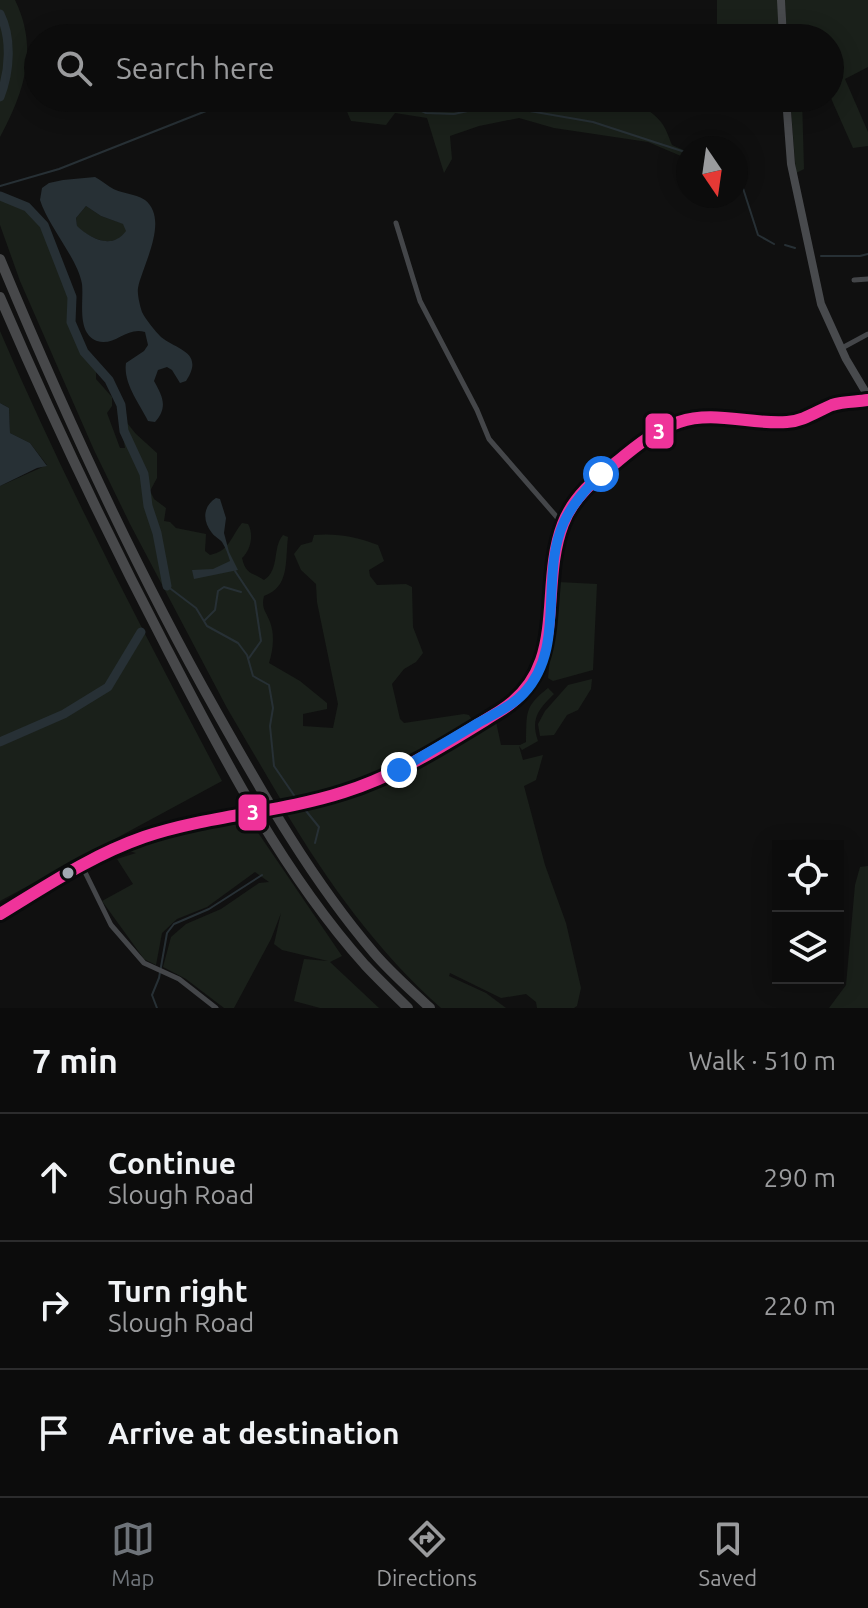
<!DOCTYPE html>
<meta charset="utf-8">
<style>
:root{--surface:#0c0c0c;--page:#1a1a1a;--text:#f1f3f6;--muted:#9a9b9d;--line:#2c2c2d;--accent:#6e7379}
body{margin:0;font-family:Ubuntu,sans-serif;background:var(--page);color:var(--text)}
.controls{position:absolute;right:24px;bottom:24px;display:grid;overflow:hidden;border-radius:0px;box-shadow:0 4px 20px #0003}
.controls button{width:72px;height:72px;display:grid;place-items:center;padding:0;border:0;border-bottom:2px solid var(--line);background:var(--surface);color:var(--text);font:40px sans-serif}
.compass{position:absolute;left:676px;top:136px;width:72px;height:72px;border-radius:50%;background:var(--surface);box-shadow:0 4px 20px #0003;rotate:167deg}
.stop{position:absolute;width:24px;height:24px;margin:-18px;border:6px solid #1a73e8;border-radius:50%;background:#fff}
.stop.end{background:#1a73e8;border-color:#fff;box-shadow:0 2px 8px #0008}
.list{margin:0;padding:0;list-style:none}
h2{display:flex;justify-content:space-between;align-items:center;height:104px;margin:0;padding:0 32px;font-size:34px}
h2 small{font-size:26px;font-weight:400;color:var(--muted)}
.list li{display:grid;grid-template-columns:52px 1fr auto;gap:24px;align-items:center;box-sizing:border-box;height:128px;padding:0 32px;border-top:2px solid var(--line)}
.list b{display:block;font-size:30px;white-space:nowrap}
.list p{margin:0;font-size:26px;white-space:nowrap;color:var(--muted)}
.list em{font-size:26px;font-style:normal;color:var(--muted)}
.icon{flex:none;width:44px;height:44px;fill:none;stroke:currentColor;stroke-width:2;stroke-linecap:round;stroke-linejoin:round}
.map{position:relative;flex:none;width:868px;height:1008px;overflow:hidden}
.search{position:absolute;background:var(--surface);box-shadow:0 4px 20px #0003;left:24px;right:24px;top:24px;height:88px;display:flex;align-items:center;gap:20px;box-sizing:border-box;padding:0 28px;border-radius:44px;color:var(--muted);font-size:30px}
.sheet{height:488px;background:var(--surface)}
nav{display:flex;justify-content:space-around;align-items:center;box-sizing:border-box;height:112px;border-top:2px solid var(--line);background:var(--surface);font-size:22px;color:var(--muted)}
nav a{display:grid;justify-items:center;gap:4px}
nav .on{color:var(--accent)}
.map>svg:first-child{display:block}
.green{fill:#1a201a}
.water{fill:#273035;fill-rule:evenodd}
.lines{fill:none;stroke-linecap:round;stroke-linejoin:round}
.stream{stroke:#273035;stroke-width:2}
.river{stroke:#273035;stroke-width:9}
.street{stroke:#444649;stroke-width:5}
.secondary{stroke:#484a4d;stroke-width:8}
.primary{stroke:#46484b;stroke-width:8}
.highway{stroke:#47484a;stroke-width:10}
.primary-bridge{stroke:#46484b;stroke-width:8}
.bus-1-casing{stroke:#0a0b0c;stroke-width:18}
.bus-1{stroke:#ef339a;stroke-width:12}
.route{stroke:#1a73e8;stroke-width:10}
.bus-dot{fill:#a1a8b2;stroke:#0a0b0c;stroke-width:3}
.line-badge{stroke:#0a0b0c;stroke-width:3}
.badge-label{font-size:22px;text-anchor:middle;font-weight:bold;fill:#fff}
</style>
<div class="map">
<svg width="868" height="1008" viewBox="0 0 868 1008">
<rect width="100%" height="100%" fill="#101010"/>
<path class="green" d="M0 0H15C39 49 24 92 0 137Z
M717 0H781L783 38H761L750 34 744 38H717Z
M785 0H868V67L845 79 868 132V146L853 148 830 96V38H787Z
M274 98H399L407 104 412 98H569L579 104C608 96 640 97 661 122 666 128 669 138 672 145L688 152V159L648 142 554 128 519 118 479 126 450 136 452 159 444 173 427 118 395 113 386 125 351 121 345 107 276 108Z
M790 98H802L804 169 796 173Z
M3 200 31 214 43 229 71 298 68 319 80 349 96 368V379L112 397V406L107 413 120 448H125L120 419 123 418 136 434 157 453V478L150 491 154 499 166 508 164 521 170 522 176 528 206 534 205 551 210 555C230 551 231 536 242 523L248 524C254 534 251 550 242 558 246 575 252 572 264 580 280 570 272 548 283 535L288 537C285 561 290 587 264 596 261 609 266 611 270 622 275 635 273 650 269 663L300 681 327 703V709L303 714V726L333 728 338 704 317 602 316 584 301 570 294 554 301 545 312 542 314 535C337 533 357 537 378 545L384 561 369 570 370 576 377 585 406 584 412 587 413 627 423 653 416 662 404 669 392 684 400 719 404 723 464 714 469 715 472 720 424 748 404 763 363 780 312 795 281 800 227 708 130 524 94 450 20 281 0 225V201Z
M86 206 101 216 124 224 127 231C112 250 92 239 77 227L76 218Z
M0 331C66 485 144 633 222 781L0 901V486L47 465 30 443 10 433 9 408 0 403Z
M558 582 597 584 593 670 553 681 548 678Z
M592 679 591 689 578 710 567 715 554 735 540 736 538 724 545 711 568 685Z
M548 688 554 694C539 709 530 718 538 741L522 750 519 746 523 760 543 755 536 780 524 786 545 865 566 923 581 988 577 1006 574 1008H537L536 1002 526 994 501 998 450 973 449 976 486 993 506 1008H441C377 951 329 884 285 811L323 804 385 781 495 717 501 745H520L526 742C527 712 524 707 548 688Z
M250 821 342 956 330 962 379 1008H320L294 1001 304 959 328 961 282 950 274 944 281 913 271 939 234 1008H224L186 979 163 967 171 937 186 924 221 909 259 883 269 882 255 872 207 907 177 919 162 933 156 965 144 959 102 901 133 884 117 859 136 853 125 850 162 837Z
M868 866V1008H829L846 985 855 885 860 867Z"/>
<path class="water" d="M95 177C101 180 105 184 110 187 120 194 135 193 145 200 170 220 142 266 138 288 137 294 140 306 142 312 146 320 155 331 161 337 177 350 205 352 186 381L180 383 172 370 167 367 158 370 154 381C163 397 168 407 155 422L148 421C139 403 123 383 126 363L144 351 148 345 145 332C127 326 114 347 97 341 76 333 84 301 82 284 78 259 48 226 40 200L42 188 49 183 63 180ZM86 206 101 216 123 224 126 231C112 250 91 239 77 226L76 218Z
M0 403 9 408 10 433 30 443 47 466 37 468 0 486Z
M216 498 220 499 226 518 224 533 229 552 238 570 194 579 192 570 213 569 230 561C228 555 226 548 222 542 220 539 215 537 212 533 202 521 203 506 216 498Z"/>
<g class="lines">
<path class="stream" d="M394 98 426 113 454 114 495 105 593 122 688 153
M736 176 741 182 758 235 774 244
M0 186 59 169 239 98
M785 245 795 248
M821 256H860L868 254
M235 571 255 601 261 641 249 658
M167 586 196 608 207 626 238 643 247 655 253 676 269 685 273 708 270 726 274 766 298 801
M205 620 215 610 218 591 224 587 241 592
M302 806 319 827 315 843
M157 1008 152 995 159 978 167 933 174 924 209 909 262 875"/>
<path class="river" d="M0 14C12 38 10 71 0 97
M0 196 27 207 44 225 72 297 71 322 84 352 109 380 121 405 124 431 144 474 148 506 157 533 167 586
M0 742 64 714 108 687 141 632"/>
<path class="street" d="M396 223 420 301 477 410 489 439 562 523
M854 280 868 279
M842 348 868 334
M82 866 111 925 144 963 179 979 216 1008"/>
<path class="secondary" d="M781 0 783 38
M786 98 791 164 821 304 846 359 868 396"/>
<path class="primary" d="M302 802 347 791 399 770 524 694 543 664 548 644 556 548 563 523 579 496 601 474 648 437 679 423 699 418 720 415 772 422H791L844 402 868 400
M0 914 112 850 167 830 236 815"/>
<path class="highway" d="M0 259C64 413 133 564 215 709 263 794 310 878 374 953 391 973 411 990 430 1008
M0 297C51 416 106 532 166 647 223 757 282 872 365 965 379 980 394 994 408 1008"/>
<path class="primary-bridge" d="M236 815 302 802"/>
<defs>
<path id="bus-1" d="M0 914C46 886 92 855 144 837 209 815 279 813 344 792 399 775 451 741 500 711 570 668 538 589 563 524 573 497 596 478 618 461 636 446 656 430 679 422 714 410 751 425 787 422 804 421 817 411 832 405 844 401 856 402 868 400"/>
</defs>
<use href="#bus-1" class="bus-1-casing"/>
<use href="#bus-1" class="bus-1"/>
</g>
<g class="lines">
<path class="route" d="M399 770C425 754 452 739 478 723 494 714 512 706 524 693 567 647 539 576 564 522 573 503 586 489 601 474"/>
</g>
<circle class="bus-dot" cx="68" cy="873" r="7"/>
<g class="line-badge">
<rect x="644" y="412" width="31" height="38" rx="8" fill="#ef339a"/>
<rect x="237" y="793" width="31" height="39" rx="8" fill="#ef339a"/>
</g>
<g class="badge-label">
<text x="659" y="439">3</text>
<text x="253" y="820">3</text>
</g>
</svg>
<div class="controls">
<button><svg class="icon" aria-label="locate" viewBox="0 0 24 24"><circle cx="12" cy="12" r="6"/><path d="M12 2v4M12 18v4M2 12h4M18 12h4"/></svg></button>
<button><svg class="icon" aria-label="layers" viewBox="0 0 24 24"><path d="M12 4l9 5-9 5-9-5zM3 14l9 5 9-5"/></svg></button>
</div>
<svg class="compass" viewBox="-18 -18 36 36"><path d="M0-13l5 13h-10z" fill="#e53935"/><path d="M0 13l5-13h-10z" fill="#9a9b9d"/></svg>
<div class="stop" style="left:601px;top:474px"></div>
<div class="stop end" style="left:399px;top:770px"></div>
<div class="search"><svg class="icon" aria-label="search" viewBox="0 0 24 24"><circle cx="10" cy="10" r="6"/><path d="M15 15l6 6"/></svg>Search here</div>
</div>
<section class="sheet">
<h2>7 min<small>Walk · 510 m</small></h2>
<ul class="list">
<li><svg class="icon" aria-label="ahead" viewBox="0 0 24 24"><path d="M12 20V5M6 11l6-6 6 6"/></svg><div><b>Continue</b><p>Slough Road</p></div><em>290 m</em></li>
<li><svg class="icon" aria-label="right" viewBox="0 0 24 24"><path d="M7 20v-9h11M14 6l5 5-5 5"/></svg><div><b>Turn right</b><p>Slough Road</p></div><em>220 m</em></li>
<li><svg class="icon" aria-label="arrive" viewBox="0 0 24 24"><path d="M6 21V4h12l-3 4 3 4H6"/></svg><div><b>Arrive at destination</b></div></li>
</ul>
</section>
<nav>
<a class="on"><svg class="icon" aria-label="map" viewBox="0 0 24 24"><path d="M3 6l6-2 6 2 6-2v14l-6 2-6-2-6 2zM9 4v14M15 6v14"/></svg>Map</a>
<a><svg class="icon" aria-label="directions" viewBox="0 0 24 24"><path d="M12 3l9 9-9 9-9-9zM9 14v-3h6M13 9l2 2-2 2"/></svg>Directions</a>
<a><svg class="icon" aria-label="saved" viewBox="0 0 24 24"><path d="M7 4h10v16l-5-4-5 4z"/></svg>Saved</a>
</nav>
